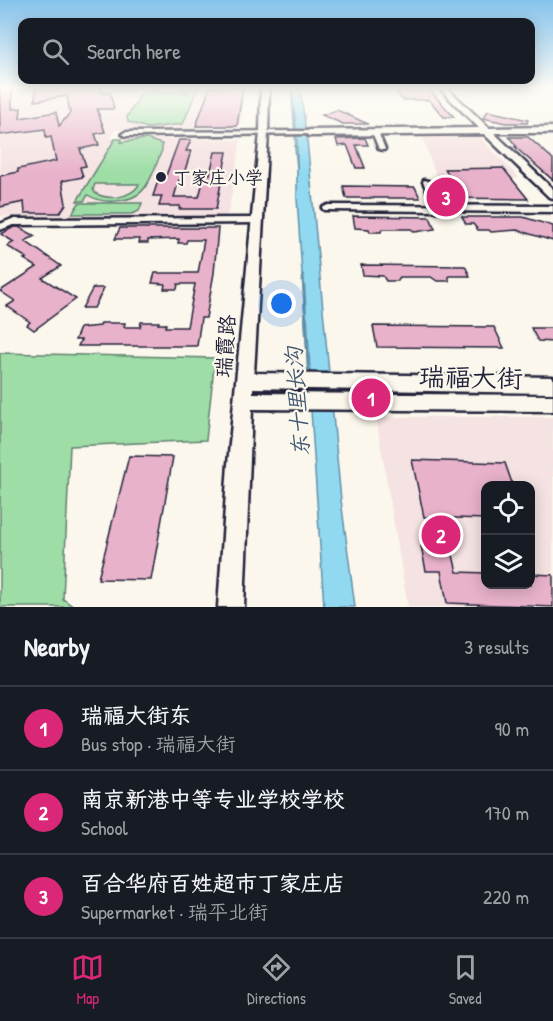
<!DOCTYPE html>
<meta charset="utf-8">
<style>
:root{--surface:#171b24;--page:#20242c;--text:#f1f3f6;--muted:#9ea1a6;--line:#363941;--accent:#db2777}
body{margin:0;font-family:"Patrick Hand","LXGW WenKai TC",sans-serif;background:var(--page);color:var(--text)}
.controls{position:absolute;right:18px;bottom:18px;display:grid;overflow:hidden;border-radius:12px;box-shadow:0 3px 15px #0003}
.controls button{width:54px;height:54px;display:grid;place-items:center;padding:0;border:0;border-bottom:2px solid var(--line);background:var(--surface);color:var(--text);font:30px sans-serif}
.you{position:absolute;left:282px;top:304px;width:21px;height:21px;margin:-15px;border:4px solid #fff;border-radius:50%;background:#1a73e8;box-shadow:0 0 0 9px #1a73e833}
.badge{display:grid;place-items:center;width:39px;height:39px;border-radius:50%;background:var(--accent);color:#fff;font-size:20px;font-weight:700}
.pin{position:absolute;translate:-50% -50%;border:3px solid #fff;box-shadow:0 2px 6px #0006}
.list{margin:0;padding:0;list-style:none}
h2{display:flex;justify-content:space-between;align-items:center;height:78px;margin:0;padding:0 24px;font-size:26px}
h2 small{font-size:20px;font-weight:400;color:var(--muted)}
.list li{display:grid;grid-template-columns:39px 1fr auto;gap:18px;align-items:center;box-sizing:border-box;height:84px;padding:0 24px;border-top:2px solid var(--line)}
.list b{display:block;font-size:22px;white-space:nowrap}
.list p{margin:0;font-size:20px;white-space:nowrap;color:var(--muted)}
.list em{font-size:20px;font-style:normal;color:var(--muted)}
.icon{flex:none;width:33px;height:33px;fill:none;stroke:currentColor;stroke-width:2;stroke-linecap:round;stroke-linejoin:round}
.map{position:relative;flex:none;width:553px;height:607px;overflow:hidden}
.search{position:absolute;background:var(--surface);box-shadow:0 3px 15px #0003;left:18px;right:18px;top:18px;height:66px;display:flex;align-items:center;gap:15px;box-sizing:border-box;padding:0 21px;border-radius:12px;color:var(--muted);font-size:22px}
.sheet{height:330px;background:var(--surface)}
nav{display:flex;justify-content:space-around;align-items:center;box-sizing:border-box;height:84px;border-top:2px solid var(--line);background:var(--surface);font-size:16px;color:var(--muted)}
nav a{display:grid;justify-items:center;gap:3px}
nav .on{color:var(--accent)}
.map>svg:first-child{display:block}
.built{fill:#f5e2e2;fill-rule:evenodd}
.green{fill:#9edda6;stroke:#608070;stroke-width:1.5;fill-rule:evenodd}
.water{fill:#90d9f1;stroke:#6490a8;stroke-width:1.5}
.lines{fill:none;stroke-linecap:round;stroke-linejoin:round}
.stream-far3{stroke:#6490a8;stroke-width:1.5}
.stream-far2{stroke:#6490a8;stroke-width:2}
.stream-far1{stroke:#6490a8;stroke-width:3}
.stream{stroke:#6490a8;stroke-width:4}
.building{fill:#e8b2ca;stroke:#22223b;stroke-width:1.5}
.street-casing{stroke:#22223b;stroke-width:5}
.secondary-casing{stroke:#22223b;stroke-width:5}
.street{fill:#fbf7ec;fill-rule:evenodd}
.secondary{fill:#fbf7ec;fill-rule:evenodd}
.poi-dot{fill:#22223b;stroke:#fbf7ec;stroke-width:2}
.labels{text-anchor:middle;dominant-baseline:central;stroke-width:4.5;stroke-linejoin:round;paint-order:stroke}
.far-poi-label{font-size:18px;fill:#22223b;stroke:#fbf7ec;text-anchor:start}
.street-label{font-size:21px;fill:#22223b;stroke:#fbf7ec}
.water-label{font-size:22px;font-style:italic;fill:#435972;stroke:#fbf7ec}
.near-street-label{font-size:26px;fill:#22223b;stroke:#fbf7ec}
</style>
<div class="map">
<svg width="553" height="607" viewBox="0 0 553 607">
<rect width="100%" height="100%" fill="#fbf7ec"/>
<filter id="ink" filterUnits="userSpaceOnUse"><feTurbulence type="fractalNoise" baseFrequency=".0167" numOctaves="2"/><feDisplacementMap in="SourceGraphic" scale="12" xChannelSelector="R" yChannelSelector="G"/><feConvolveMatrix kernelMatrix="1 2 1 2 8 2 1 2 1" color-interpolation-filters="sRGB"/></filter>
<g filter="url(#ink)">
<path class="built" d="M0 87H246L240 128 115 130 111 138 241 140 228 214 221 219 0 216Z
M478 135 519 178H437L422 136Z
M376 417H553V607H408ZM486 485H530V584H486Z"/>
<path class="green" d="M153 87H162L150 92H188L180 87H198L183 124 148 128 128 122 127 117 141 94Z
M115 139H122L121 142 146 139 162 144V150C157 162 153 176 146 186 136 203 103 205 88 195L84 201H77ZM95 184H139V185C130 198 109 201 95 193L93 189Z
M79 203H142L139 211 132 214H72Z
M0 353 215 358 206 440 70 446 63 599 74 607H0Z"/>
<path class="water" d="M292 87H300L307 140 341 500 355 607H324L297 198V138Z"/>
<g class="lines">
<path class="stream-far3" d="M291 87 296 147"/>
<path class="stream-far2" d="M295 146 297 166"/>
<path class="stream-far1" d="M303 275 306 321"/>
<path class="stream" d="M306 319 309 376"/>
</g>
<path class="building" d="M0 87H12V109L21 108 20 118 56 112 59 126 70 113 67 96 35 101 36 87H100L103 93 110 92 114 109H97L105 132 95 134 99 145 80 149 86 166 80 167 83 177 62 181 66 204 60 213H25L24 202 0 207V176L18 172V169L56 161 51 137 46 138 45 129 0 135Z
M210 87H243L237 126H196Z
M392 87H427L454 117H444L429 100H403Z
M337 110 368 124H343L322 115Z
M488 111 528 120 527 123H506L483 118Z
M509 137H528L553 159V180L515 147H517Z
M365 138 368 145H356L365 168H356L347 145 338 146 336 139Z
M179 140H191L186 151H191L182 180H179L174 197H199L205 174H210L215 152H227L216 209H179L180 206H159L162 196H153L158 181H164Z
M503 168 528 199 441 198 436 187H456L445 169Z
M343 186 415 187 420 198H346Z
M353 216 430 217 435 229 415 232 411 229H382L381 232H370L369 229 355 228Z
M462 217H523L553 226V241L517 230 491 232 489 230H478L473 224H466Z
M14 227H19L35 236 25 241 61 266 42 278 76 299 34 330 27 325 30 322 7 306 15 301 0 291 37 267 24 259 27 258 7 246 14 242 1 234Z
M120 228H218L214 273 206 318H201L197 346H78L81 340H75L80 328 100 326 101 323H125L124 327H140L141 322H159L158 324H166L165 327H187L195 284H178L177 289H164L165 284 152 283 155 273H198L204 240H187L186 243H178L179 239 148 240V243H139L140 239H115Z
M361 265 465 266 470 276H449V281H437L431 277H400L398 281H386L383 276 363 275Z
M93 288H104L94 308H82Z
M373 326 494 327 504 348 377 347Z
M531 328H553V342L538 341Z
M129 456 173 457 151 580 98 579Z
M412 460 505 463 513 486H486V519L424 517Z
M421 546 451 547 457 572 486 573V585H531V574L553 575V607L447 603 441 571H426Z"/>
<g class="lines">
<defs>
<path id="street" d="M375 130 378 132 385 149 384 150 379 149 372 132Z
M309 131 311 132V134L125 136 122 134 125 132Z
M424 180 431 182 444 209 443 211H437L436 209 423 182Z
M257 218 260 219V223L13 225 0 230V224L12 219Z"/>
<path id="secondary" d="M261 87H269L268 133 254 373 553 377V393L253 388V393L553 395V411L252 409 244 607H218L228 464 260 133Z
M438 87H446L489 128 553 127V133H494L553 189V198L549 197 484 134 309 136 305 133 309 130 479 128Z
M328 205 553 206V212L324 210 322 208Z"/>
</defs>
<use href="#street" class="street-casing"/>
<use href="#secondary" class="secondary-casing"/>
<use href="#street" class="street"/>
<use href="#secondary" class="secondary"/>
</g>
</g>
<linearGradient id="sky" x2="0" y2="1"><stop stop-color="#85c3ec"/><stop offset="0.51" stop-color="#fdfbf6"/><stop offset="1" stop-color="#fdfbf6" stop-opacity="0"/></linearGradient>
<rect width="553" height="172" fill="url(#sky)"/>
<circle class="poi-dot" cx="161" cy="177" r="6"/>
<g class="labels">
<g class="far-poi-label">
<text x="173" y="177">丁家庄小学</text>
</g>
<g class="street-label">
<text transform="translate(225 346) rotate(-86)">瑞霞路</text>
</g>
<g class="water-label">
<text transform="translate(297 402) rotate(-94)">东十里长沟</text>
</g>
<g class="near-street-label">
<text transform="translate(471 377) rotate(1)">瑞福大街</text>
</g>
</g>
</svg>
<div class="controls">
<button><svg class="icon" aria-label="locate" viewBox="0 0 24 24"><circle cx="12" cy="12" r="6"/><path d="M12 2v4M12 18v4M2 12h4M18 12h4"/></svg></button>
<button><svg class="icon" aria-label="layers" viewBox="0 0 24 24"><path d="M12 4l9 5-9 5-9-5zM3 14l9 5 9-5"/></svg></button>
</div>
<div class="you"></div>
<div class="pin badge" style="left:371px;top:398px">1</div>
<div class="pin badge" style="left:441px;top:535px">2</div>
<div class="pin badge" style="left:446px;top:197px">3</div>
<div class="search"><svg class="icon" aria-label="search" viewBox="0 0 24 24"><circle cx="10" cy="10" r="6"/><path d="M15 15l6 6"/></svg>Search here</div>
</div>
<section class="sheet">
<h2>Nearby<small>3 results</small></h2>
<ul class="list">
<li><span class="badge">1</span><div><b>瑞福大街东</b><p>Bus stop · 瑞福大街</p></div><em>90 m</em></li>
<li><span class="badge">2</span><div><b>南京新港中等专业学校学校</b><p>School</p></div><em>170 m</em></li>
<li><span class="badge">3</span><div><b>百合华府百姓超市丁家庄店</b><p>Supermarket · 瑞平北街</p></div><em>220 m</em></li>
</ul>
</section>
<nav>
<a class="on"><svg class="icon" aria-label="map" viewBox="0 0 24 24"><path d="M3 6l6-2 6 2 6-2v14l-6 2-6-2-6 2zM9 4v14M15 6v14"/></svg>Map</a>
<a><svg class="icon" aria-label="directions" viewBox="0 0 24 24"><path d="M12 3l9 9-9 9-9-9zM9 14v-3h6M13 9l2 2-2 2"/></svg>Directions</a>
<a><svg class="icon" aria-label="saved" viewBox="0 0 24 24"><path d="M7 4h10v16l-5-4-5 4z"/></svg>Saved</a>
</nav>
